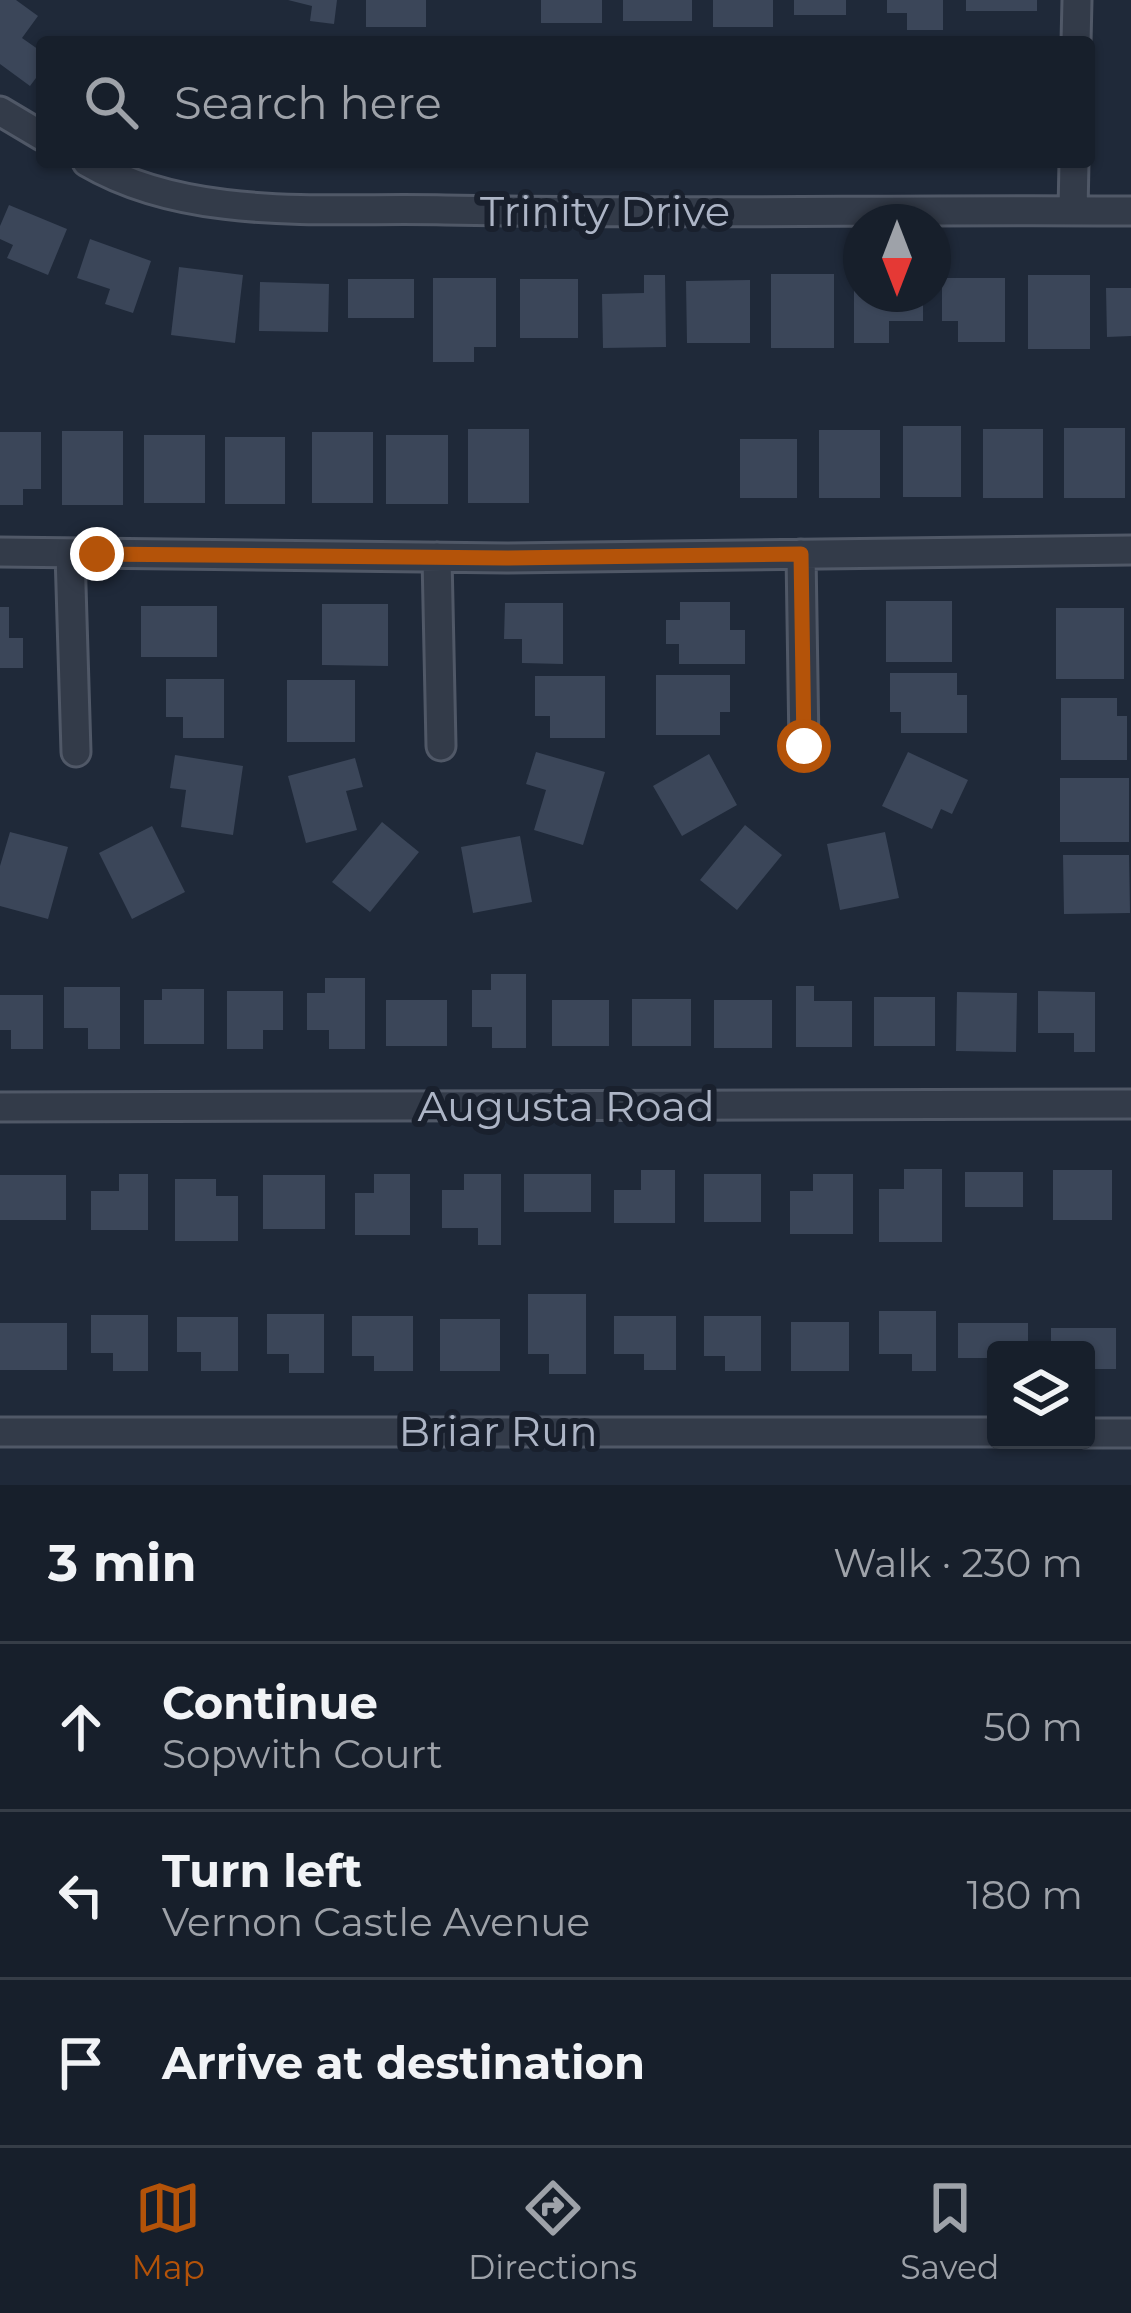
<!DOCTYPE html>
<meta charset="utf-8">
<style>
:root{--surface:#171f2b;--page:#202733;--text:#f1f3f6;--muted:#9ea2a9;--line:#363d47;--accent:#b45309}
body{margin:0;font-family:Montserrat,sans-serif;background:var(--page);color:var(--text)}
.controls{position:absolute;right:36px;bottom:36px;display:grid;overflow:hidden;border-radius:12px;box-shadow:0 3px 9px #0004}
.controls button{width:108px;height:108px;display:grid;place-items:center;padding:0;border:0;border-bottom:3px solid var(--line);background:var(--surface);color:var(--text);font:60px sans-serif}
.compass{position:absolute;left:843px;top:204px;width:108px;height:108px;border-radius:50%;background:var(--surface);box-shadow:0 3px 9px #0004;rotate:180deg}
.stop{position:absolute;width:36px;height:36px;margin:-27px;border:9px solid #b45309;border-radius:50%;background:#fff}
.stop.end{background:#b45309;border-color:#fff;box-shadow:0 3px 12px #0008}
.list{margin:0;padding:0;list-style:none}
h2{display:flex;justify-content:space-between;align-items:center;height:156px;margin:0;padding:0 48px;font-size:51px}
h2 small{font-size:39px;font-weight:400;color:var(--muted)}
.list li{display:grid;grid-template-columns:78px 1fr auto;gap:36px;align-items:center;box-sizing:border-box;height:168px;padding:0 48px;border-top:3px solid var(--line)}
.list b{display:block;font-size:45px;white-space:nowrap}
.list p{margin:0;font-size:39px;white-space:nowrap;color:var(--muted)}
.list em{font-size:39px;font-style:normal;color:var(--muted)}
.icon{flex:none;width:66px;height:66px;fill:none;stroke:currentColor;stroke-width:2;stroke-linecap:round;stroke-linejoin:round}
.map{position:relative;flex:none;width:1131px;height:1485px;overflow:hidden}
.search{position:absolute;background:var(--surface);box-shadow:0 3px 9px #0004;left:36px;right:36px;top:36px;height:132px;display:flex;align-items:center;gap:30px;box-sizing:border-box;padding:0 42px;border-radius:12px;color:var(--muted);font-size:45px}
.sheet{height:660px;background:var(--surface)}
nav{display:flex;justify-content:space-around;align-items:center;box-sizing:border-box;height:168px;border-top:3px solid var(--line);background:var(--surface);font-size:33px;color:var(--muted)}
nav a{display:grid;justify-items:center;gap:6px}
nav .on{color:var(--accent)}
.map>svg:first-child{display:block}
.building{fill:#3b4659}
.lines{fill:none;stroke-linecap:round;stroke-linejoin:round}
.street-casing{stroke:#505867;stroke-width:33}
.street{stroke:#333b49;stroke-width:27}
.route{stroke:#b45309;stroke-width:15}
.labels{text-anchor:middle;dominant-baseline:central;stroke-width:12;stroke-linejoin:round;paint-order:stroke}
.street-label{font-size:42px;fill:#adb5c6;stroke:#19202d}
</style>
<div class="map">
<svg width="1131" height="1485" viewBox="0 0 1131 1485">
<rect width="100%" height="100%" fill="#1f2939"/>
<path class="building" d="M0 0H16L38 16 22 38 42 52V70L30 86 0 64Z
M288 0H337L334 24 310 21 312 6Z
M366 0H426V27H366Z
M541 0H602V23H541Z
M623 0H692V21H623Z
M713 0H773V27H713Z
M794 0H846V15H794Z
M887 0H943V30H907V13H887Z
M966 0H1037V11H966Z
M9 205 67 229 48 275 7 258 13 245 0 239V226Z
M90 239 151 261 133 313 105 304 110 289 77 278Z
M179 267 243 275 235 343 171 335Z
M771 274H834V348H771Z
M644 275H665L666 347 603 348 602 294 644 293Z
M1028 275H1090V349H1028Z
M854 276H861V294H923V321H889V343H854Z
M433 278H496V347H474V362H433Z
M942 278H1005V342H958V321H942Z
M348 279H414V318H348Z
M520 279H578V338H520Z
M750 280V343H687L686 281Z
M260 282 329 284 328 332 259 331Z
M1106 288H1131V336L1107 337Z
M903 426H961V497H903Z
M1064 428H1125V498H1064Z
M468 429H529V503H468Z
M983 429H1043V498H983Z
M819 430H880V498H819Z
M62 431H123V505H62Z
M0 432H41V489H23V505H0Z
M312 432H373V503H312Z
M144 435H205V503H144Z
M386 435H448V504H386Z
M225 437H285V504H225Z
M740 439H797V498H740Z
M886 601H952V662H886Z
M680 602H730V630H745V664H679V644H666V620H680Z
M505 603H563V664L522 663V639H504Z
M322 604H388V666L322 665Z
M141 606H217V657H141Z
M0 607H9V638H23V668H0Z
M1056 608H1124V679H1056Z
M890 673H957V695H967V733H901V712H890Z
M656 675H730V712H720V735H656Z
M535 676H605V738H550V716H535Z
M166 679H224V738H183V717H166Z
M287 680H355V742H287Z
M1061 698H1117V716H1127V760H1061Z
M536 752 605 772 583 845 534 830 546 790 526 784Z
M908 752 968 780 952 814 941 809 932 829 882 806Z
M709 754 737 805 682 836 653 786Z
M175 755 243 766 233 835 181 827 186 790 170 788Z
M355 758 363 787 346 791 357 830 306 843 288 776Z
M1060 778H1129V842H1060Z
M382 822 419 852 370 912 332 882Z
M745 825 782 855 737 910 700 880Z
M152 826 185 892 132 919 99 853Z
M10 832 68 847 48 919 0 906V866Z
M885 832 899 898 840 910 827 844Z
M520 836 532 902 473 913 461 847Z
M1063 855H1129L1130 913 1064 914Z
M491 974H526V1048H492V1027H472V990H491Z
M325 978H365V1049H329V1030H307V993H325Z
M796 986H814V1001H852V1047H796Z
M64 987H120V1049H88V1028H64Z
M162 989H204V1044H144V1000H162Z
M227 991H283V1030H263V1049H227Z
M1038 991 1095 992V1052H1074V1033H1038Z
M957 992 1017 993 1016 1052 956 1051Z
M0 995H43V1049H11V1030H0Z
M874 997H935V1046H874Z
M632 999H691V1046H632Z
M386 1000H447V1046H386Z
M552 1000H609V1046H552Z
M714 1000H772V1048H714Z
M904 1169H942V1242H879V1189H904Z
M641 1170H675V1223H614V1190H641Z
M1053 1170H1112V1220H1053Z
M965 1172H1023V1207H965Z
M119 1174H148V1230H91V1191H119Z
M374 1174H410V1235H355V1193H374Z
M464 1174H501V1245H478V1228H442V1190H464Z
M524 1174H591V1212H524Z
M704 1174H761V1222H704Z
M813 1174H853V1234H790V1191H813Z
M0 1175H66V1220H0Z
M263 1175H325V1229H263Z
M175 1179H216V1196H238V1241H175Z
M528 1294H586V1374H549V1354H528Z
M879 1311H936V1371H912V1354H879Z
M267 1314H324V1373H289V1354H267Z
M91 1315H148V1371H113V1353H91Z
M352 1316H413V1371H374V1356H352Z
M614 1316H676V1370H644V1354H614Z
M704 1316H761V1371H725V1356H704Z
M177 1317H238V1371H201V1352H177Z
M440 1319H500V1371H440Z
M791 1322H849V1371H791Z
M0 1323H67V1370H0Z
M958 1323H1028V1350H996V1358H958Z
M1051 1328H1116V1369H1086V1350H1051Z"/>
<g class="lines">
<defs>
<path id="street" d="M1076 42 1077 0
M0 111 42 136
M87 162C191 223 330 207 445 210 674 215 903 209 1131 211
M1073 211 1074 162
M0 552 507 558 1131 550
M70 553 76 752
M801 554 804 746
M437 557 441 746
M0 1107 1131 1104
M0 1432H996
M1086 1433H1131"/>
</defs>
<use href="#street" class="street-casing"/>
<use href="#street" class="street"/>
</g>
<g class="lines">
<path class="route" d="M97 554 507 558 801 554 804 746"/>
</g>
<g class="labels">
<g class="street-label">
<text x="605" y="211">Trinity Drive</text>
<text x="566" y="1106">Augusta Road</text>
<text x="498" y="1431">Briar Run</text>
</g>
</g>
</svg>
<div class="controls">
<button><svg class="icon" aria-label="layers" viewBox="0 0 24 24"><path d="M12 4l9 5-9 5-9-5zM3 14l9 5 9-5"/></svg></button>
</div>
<svg class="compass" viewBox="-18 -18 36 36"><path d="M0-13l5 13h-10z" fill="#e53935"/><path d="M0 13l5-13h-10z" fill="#9ea2a9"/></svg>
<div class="stop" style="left:804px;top:746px"></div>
<div class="stop end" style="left:97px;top:554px"></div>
<div class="search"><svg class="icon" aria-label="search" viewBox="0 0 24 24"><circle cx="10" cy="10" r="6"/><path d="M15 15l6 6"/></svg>Search here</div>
</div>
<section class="sheet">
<h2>3 min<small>Walk · 230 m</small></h2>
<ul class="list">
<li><svg class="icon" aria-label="ahead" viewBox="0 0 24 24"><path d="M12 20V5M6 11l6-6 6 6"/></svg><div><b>Continue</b><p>Sopwith Court</p></div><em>50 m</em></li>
<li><svg class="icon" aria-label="left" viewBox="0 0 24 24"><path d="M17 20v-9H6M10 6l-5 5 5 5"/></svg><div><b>Turn left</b><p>Vernon Castle Avenue</p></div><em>180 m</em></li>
<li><svg class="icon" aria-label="arrive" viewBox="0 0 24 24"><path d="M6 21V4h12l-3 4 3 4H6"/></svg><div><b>Arrive at destination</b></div></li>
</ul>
</section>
<nav>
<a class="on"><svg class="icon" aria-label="map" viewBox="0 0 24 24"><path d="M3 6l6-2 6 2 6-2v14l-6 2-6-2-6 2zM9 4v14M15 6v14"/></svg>Map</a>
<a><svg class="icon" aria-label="directions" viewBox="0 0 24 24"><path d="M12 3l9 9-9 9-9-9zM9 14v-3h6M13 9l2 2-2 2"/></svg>Directions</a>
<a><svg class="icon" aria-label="saved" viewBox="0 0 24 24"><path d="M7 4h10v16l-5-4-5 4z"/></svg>Saved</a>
</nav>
